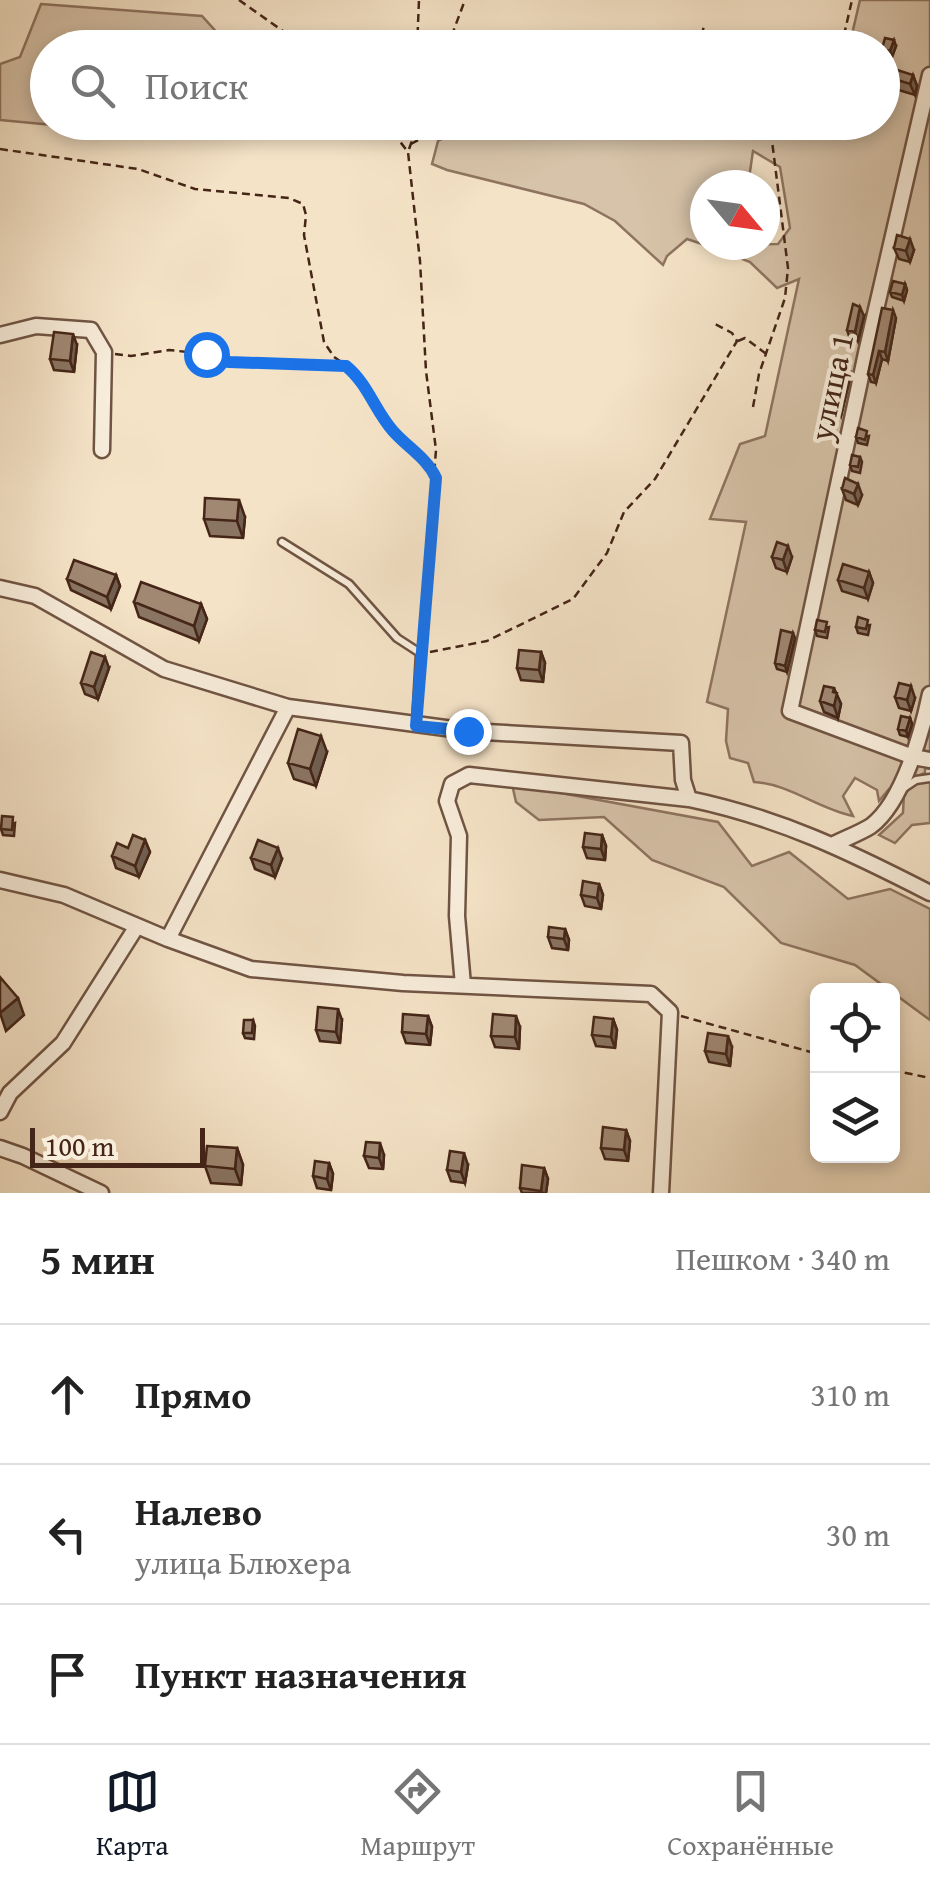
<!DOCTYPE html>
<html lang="ru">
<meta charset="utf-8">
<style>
:root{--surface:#fff;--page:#f6f6f6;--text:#222;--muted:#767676;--line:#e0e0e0;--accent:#111827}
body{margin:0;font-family:"Gentium Book Plus",serif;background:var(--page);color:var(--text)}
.controls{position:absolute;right:30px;bottom:30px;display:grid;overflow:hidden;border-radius:15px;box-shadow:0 5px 15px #0003}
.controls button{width:90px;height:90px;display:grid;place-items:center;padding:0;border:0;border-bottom:2px solid var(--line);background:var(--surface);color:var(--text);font:50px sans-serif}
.compass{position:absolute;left:690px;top:170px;width:90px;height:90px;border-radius:50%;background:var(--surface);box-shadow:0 5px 15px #0003;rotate:119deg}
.scale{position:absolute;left:30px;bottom:25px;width:175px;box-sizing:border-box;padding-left:10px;border:5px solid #442517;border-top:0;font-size:28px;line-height:35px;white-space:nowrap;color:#442517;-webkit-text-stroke:8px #f8eddb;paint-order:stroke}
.stop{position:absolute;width:30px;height:30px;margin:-22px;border:8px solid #1a73e8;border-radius:50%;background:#fff}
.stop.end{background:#1a73e8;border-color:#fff;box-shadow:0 2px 10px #0008}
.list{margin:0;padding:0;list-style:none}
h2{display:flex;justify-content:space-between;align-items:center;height:130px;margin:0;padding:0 40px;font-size:42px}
h2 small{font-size:32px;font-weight:400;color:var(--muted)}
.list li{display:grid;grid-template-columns:65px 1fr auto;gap:30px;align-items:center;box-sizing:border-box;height:140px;padding:0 40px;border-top:2px solid var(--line)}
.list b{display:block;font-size:38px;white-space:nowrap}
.list p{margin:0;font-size:32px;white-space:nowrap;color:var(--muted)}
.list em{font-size:32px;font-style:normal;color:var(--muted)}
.icon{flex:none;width:55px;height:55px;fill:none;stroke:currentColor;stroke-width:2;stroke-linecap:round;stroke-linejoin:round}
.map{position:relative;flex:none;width:930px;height:1193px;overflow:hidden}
.search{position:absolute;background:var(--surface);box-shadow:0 5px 15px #0003;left:30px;right:30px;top:30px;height:110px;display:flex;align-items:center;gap:25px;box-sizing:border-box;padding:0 35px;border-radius:55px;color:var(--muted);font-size:38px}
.sheet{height:550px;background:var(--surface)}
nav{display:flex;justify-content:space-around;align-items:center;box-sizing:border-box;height:140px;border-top:2px solid var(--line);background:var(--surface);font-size:28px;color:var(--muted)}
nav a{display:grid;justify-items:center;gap:5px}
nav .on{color:var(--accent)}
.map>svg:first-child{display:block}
.green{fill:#d7c3a9;stroke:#8e7460;stroke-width:2.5}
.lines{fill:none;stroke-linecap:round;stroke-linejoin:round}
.lane-casing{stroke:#705443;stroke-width:11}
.street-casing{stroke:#705443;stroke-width:19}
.path{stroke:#442517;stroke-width:2.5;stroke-dasharray:8 5;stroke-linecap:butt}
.lane{stroke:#f8eddb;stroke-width:6}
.street{stroke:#f8eddb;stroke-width:14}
.wall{fill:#8a7563;stroke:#442517;stroke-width:2.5}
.shaded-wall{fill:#705f50;stroke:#442517;stroke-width:2.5}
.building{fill:#a08873;stroke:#442517;stroke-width:2.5}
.route{stroke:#1a73e8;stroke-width:12}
.labels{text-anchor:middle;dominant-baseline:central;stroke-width:8;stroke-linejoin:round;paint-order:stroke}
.street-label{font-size:32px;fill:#442517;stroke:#f8eddb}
</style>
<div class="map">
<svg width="930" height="1193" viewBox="0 0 930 1193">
<rect width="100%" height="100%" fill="#f5e3c7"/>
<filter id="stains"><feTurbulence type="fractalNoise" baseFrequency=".002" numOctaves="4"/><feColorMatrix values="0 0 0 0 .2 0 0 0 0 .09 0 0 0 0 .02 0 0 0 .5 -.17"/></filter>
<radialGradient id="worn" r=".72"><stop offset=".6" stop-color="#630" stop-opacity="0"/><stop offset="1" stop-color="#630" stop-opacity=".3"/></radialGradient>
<path class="green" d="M860 0H930V769L925 768V773L889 789 879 801 877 790 855 778 843 796 853 816C818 809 790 784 754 782L748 763 730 758 726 741 728 709 707 702 746 522 710 519 740 444 765 436 799 279 777 288 750 262 732 255 733 245 778 244 790 228 780 167 753 151 748 185H705V245L687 239 667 256 663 265 615 221 584 204 447 170 432 164 438 141 473 123 882 122V48L849 47Z
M41 4 202 16 230 47 48 48V122L181 123 138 133 0 120V64L20 57Z
M930 781V823L912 825 895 843 879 835 903 813 904 793 916 783Z
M512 784 718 822 752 866 789 852 848 899 890 889 930 909V1020L855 965 781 943 724 887 652 860 604 817 539 820 516 802Z"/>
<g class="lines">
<defs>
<path id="lane" d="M282 542 349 584 397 638 420 653 416 724
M904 788 916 780 930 778"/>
<path id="street" d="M930 75 866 353 790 711 913 757 930 760
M0 335 36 326 91 330 104 352 102 450
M0 588 35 596 164 669 288 707 468 731 681 743 683 780 689 799C780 818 848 851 930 893
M834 844C846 838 860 833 871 826 903 802 922 732 930 694
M0 880 64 895 168 939 251 969 403 983 651 994 670 1012 661 1193
M168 939 288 707
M463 985 457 916 459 836 447 801 452 784 469 775 689 799
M0 1112 10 1093 63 1043 137 926
M0 1148 23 1156 101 1193"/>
</defs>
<use href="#lane" class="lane-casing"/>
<use href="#street" class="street-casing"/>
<path class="path" d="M239 0 307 48
M417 48 419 0
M447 48 465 0
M698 48 704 26
M841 48 852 0
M385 122 408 152 420 261 426 371 436 450 421 640
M411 144 451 122
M0 149 138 169 195 189 289 198 303 204 306 215 304 235 324 342 334 357 347 366
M409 149 419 122
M738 341 745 338 765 353
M115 354 131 356 169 350 206 354 229 362 347 366C369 385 377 415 398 436 411 449 428 460 436 476
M753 407 759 374 785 298 788 268 772 141 773 122
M430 652 487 641 573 599 607 553 624 512 655 479 737 341 732 333 715 324
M681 1016 818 1054
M892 1070 930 1078"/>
<use href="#lane" class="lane"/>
<use href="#street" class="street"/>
</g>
<path class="wall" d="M896 46 892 57 884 54 882 48Z
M913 75 917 86 915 95 895 89 891 78Z
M894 248 914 250 910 262 899 259Z
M905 284 907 290 904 301 892 297 890 292Z
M864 316 858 341 850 339 847 330Z
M896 318 888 361 882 359 876 383 871 382 868 374Z
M77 345 74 372 54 370 50 359Z
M849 368 851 373 841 416 825 412 823 406 832 399Z
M869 436 867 445 858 443 856 437Z
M860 457 862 462 860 473 852 471 850 465Z
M842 489 862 495 858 505 846 500Z
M245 517 243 538 210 536 204 519Z
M772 557H792L787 572 776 568Z
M869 572 873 583 868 599 842 591 838 580Z
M116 575 120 586 111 609 71 590 67 579Z
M134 602 201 604 207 619 199 641 139 617Z
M870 625 868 635 858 633 856 627Z
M829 627 827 638 817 636 815 630Z
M795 638 787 672 777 669 775 663Z
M541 652 545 663 543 682 521 680 517 668Z
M109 668 98 699 85 694 81 683Z
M836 693 841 704 838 718 824 712 820 701Z
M895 697 915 698 911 711 899 708Z
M910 718 912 724 908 737 900 735 898 729Z
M327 752 316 786 294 779 288 763Z
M15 823 14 836 3 835 1 829Z
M602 835 606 846 605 860 587 858 583 847Z
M145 840 150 852 139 877 116 868 112 856Z
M251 858 282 859 275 877 255 869Z
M599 884 603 895 601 909 585 906 581 895Z
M565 929 569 940 568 950 552 948 548 937Z
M428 1016 432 1027 430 1045 406 1043 402 1032Z
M613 1019 617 1030 615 1048 596 1046 592 1035Z
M253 1020 255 1026 254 1039 245 1038 243 1033Z
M342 1020 340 1043 320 1041 316 1030Z
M520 1027 519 1049 495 1047 491 1036Z
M732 1047 730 1066 709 1062 705 1051Z
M626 1130 630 1141 628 1161 605 1159 601 1148Z
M237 1148 243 1165 241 1185 211 1183 205 1166Z
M384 1155 383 1169 369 1168 364 1156Z
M329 1163 333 1174 331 1190 317 1188 313 1176Z
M468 1165 465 1183 451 1181 447 1170Z
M544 1168 548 1179 546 1193H522L520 1188Z"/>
<path class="shaded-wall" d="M894 40 896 46 892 57 890 51Z
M913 75 917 86 915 95 910 84Z
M910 239 914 250 910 262 906 251Z
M905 284 907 290 904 301 902 295Z
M860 307 864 316 858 341 855 332Z
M893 310 896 318 888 361 885 352Z
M73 334 77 345 74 372 70 361Z
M879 351 882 359 876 383 873 375Z
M849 368 851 373 841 416 839 411Z
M858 484 862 495 858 505 854 494Z
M239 500 245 517 243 538 237 521Z
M788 546 792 557 787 572 783 560Z
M869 572 873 583 868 599 864 588Z
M116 575 120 586 111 609 107 597Z
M201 604 207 619 199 641 194 626Z
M793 633 795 638 787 672 785 666Z
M541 652 545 663 543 682 539 670Z
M105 657 109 668 98 699 94 687Z
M911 686 915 698 911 711 907 700Z
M834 688 841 704 838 718 834 706Z
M910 718 912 724 908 737 906 731Z
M321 736 327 752 316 786 310 769Z
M602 835 606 846 605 860 601 849Z
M145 840 150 852 139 877 135 866Z
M278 848 282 859 275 877 271 865Z
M599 884 603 895 601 909 597 898Z
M565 929 569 940 568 950 564 939Z
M18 998 24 1015 6 1031 0 1013Z
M338 1009 342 1020 340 1043 336 1032Z
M428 1016 432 1027 430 1045 426 1034Z
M516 1016 520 1027 519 1049 515 1037Z
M613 1019 617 1030 615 1048 611 1037Z
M728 1036 732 1047 730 1066 726 1054Z
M626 1130 630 1141 628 1161 624 1150Z
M380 1143 384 1155 383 1169 379 1158Z
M237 1148 243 1165 241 1185 235 1169Z
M464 1153 468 1165 465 1183 461 1172Z
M329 1163 333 1174 331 1190 327 1179Z
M544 1168 548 1179 546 1193H542L541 1191Z"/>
<path class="building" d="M885 38 894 40 890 51 882 49Z
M894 69 913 75 910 84 891 78Z
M897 235 910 239 906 251 894 248Z
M893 281 905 284 902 295 890 292Z
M853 304 860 307 855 332 847 330Z
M882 308 893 310 885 352 879 351 873 375 868 374Z
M54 332 73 334 70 361 50 359Z
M842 365 849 368 839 411 823 406 825 397 832 399Z
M858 428 867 431 865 440 856 437Z
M852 455 860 457 858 467 850 465Z
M845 478 858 484 854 494 842 489Z
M205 498 239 500 237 521 204 519Z
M777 542 788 546 783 560 772 557Z
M74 560 116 575 107 597 67 579Z
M843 564 869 572 864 588 838 580Z
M141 582 201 604 194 626 134 602Z
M858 617 868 620 866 629 856 627Z
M817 620 827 622 825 632 815 630Z
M781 630 793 633 785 666 775 663Z
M519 650 541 652 539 670 517 668Z
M91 652 105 657 94 687 81 683Z
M899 683 911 686 907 700 895 697Z
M824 686 834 688 833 692 837 693 834 706 820 701Z
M901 716 910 718 906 731 898 729Z
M298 729 321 736 310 769 288 763Z
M2 816 13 817 12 830 1 829Z
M585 833 602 835 601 849 583 847Z
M133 835 145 840 135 866 112 856 117 843 128 848Z
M258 840 278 848 271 865 251 858Z
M583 881 599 884 597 898 581 895Z
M549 927 565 929 564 939 548 937Z
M0 977 18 998 0 1013Z
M318 1007 338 1009 336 1032 316 1030Z
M403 1014 428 1016 426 1034 402 1032Z
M493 1014 516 1016 515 1037 491 1036Z
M594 1017 613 1019 611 1037 592 1035Z
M244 1020H253L252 1033H243Z
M708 1033 728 1036 726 1054 705 1051Z
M603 1127 626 1130 624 1150 601 1148Z
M366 1142 380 1143 379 1158 364 1156Z
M207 1146 237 1148 235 1169 205 1166Z
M450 1151 464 1153 461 1172 447 1170Z
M315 1161 329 1163 327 1179 313 1176Z
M522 1165 544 1168 541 1191 520 1188Z"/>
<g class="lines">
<path class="route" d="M206 354 229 362 346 366C368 384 375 411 393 431 407 447 427 458 436 478L416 726 468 731"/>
</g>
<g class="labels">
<g class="street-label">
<text transform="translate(831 387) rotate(-78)">улица 1</text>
</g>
</g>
<rect width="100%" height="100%" filter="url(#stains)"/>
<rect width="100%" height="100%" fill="url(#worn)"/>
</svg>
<div class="controls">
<button><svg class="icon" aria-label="locate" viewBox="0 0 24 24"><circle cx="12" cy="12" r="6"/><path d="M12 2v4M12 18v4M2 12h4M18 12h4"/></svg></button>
<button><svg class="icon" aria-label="layers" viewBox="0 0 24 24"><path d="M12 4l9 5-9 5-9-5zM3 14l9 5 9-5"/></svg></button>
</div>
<svg class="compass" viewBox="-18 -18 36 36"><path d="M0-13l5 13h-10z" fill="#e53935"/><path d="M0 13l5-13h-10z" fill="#767676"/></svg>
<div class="scale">100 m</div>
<div class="stop" style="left:206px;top:354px"></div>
<div class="stop end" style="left:468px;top:731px"></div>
<div class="search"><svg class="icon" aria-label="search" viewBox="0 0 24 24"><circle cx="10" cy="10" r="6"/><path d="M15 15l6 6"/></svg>Поиск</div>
</div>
<section class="sheet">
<h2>5 мин<small>Пешком · 340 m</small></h2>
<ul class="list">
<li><svg class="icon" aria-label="ahead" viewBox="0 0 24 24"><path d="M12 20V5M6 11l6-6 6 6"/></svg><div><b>Прямо</b></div><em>310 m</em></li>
<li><svg class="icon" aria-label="left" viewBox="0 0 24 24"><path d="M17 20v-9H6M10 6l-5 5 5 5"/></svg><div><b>Налево</b><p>улица Блюхера</p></div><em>30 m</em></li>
<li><svg class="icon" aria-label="arrive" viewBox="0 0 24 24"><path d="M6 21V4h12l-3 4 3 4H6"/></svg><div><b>Пункт назначения</b></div></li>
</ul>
</section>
<nav>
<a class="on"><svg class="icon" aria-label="map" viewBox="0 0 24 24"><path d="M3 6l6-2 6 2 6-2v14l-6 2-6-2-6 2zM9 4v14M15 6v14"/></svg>Карта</a>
<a><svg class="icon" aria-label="directions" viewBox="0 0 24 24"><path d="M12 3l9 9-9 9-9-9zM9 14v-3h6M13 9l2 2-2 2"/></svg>Маршрут</a>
<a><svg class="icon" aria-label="saved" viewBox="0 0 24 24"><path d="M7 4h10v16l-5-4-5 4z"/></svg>Сохранённые</a>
</nav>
